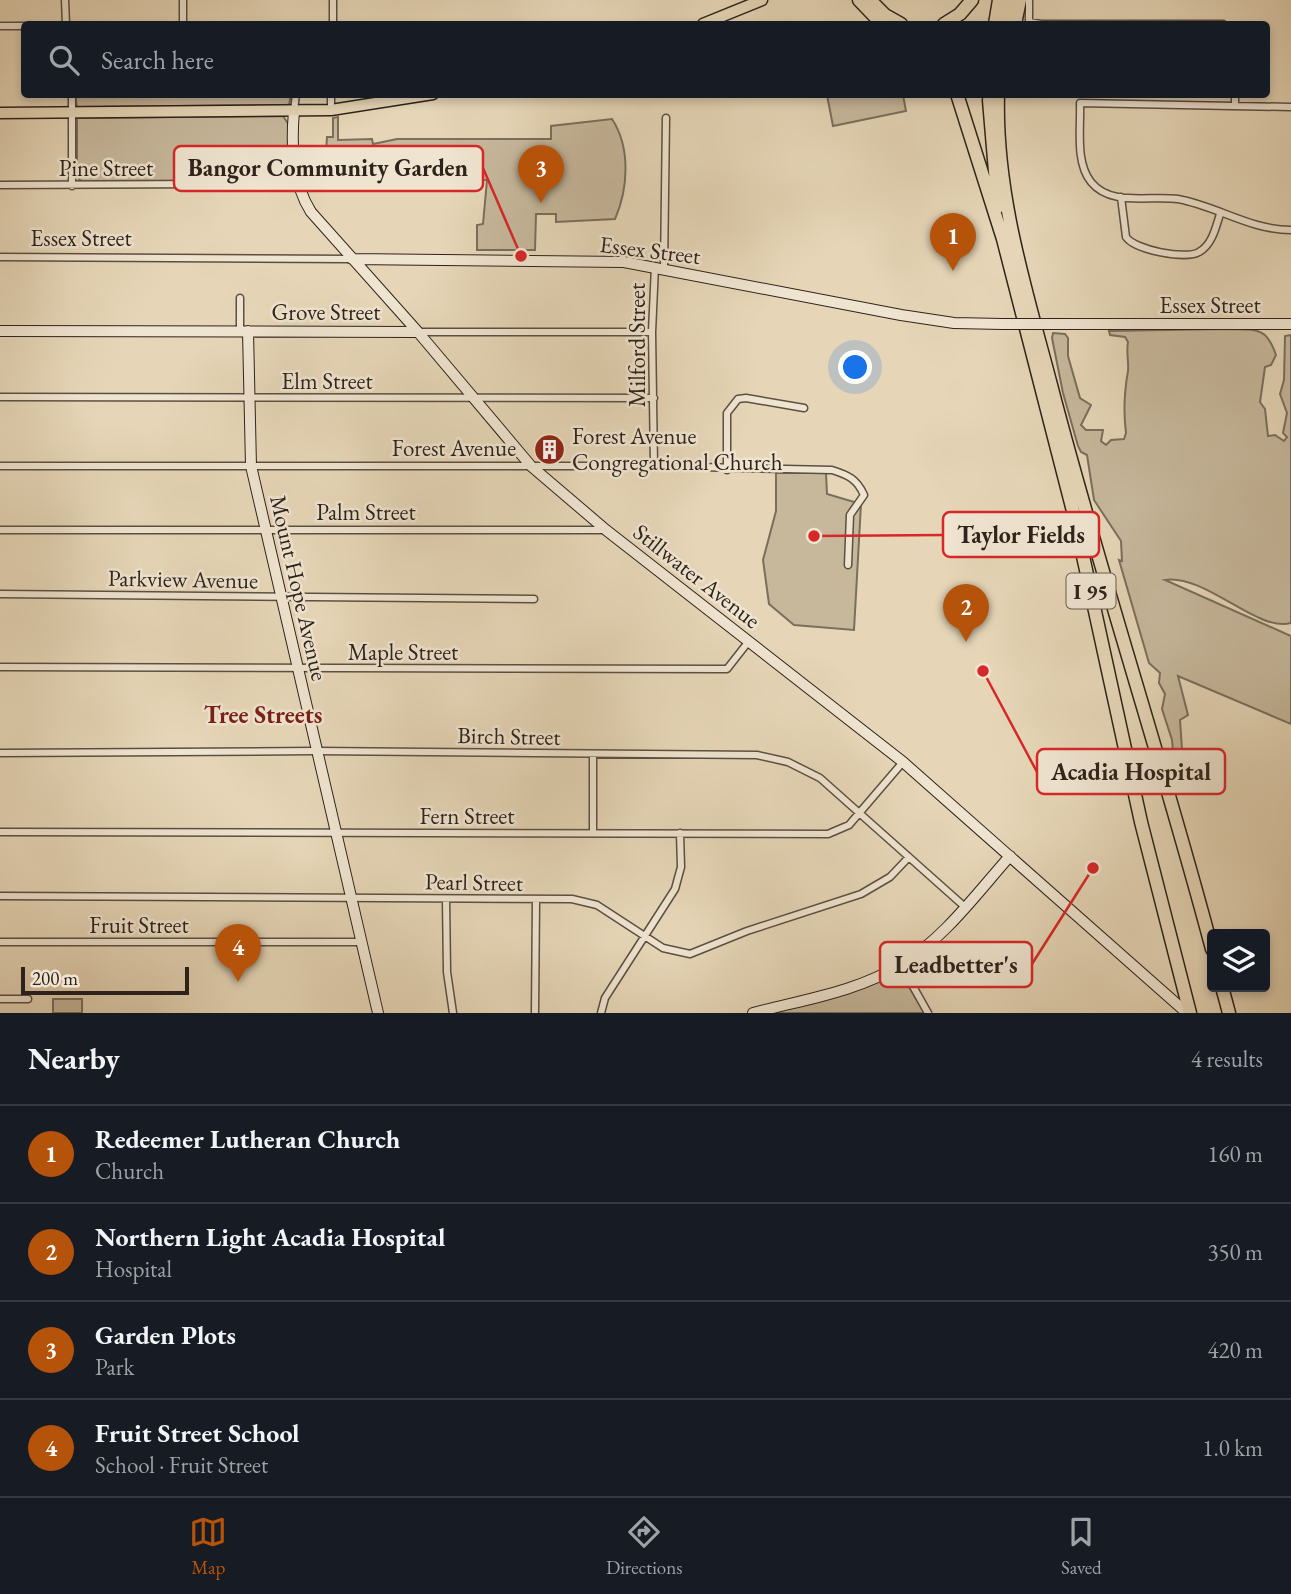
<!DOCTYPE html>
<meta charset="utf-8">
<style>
:root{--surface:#171b24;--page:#20242c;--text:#f1f3f6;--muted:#9ea1a6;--line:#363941;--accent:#b45309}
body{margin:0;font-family:"EB Garamond",serif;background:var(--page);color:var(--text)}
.controls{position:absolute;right:21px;bottom:21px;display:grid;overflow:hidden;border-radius:7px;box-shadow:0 4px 10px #0003}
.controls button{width:63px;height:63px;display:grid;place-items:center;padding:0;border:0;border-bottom:2px solid var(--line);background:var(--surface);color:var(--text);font:35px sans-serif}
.scale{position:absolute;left:21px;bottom:18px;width:168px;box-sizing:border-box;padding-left:7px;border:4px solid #2d231b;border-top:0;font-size:19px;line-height:24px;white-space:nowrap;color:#2d231b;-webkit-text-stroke:5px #efe4d0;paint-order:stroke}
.you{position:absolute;left:856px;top:368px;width:24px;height:24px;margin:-18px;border:5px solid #fff;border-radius:50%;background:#1a73e8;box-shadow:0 0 0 10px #1a73e833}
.badge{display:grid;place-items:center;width:46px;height:46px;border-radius:50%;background:var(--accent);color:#fff;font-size:23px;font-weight:700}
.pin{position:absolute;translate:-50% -58px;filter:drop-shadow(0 2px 4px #0008)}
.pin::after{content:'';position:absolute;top:37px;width:24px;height:21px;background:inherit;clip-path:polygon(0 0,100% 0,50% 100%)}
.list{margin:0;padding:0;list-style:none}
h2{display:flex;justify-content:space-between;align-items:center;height:91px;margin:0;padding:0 28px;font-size:30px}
h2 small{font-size:23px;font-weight:400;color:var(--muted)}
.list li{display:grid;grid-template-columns:46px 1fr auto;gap:21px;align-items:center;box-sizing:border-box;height:98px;padding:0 28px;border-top:2px solid var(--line)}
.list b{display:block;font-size:26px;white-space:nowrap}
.list p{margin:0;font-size:23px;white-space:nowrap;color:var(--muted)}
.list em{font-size:23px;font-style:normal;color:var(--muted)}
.icon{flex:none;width:38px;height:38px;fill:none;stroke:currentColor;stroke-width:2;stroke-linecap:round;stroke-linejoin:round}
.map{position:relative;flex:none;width:1291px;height:1013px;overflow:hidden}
.search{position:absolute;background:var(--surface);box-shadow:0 4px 10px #0003;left:21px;right:21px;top:21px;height:77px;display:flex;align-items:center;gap:18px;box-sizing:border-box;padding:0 24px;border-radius:7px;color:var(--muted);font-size:26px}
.sheet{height:483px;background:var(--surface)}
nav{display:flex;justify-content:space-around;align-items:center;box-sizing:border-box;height:98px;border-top:2px solid var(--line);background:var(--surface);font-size:19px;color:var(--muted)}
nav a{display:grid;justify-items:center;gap:4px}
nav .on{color:var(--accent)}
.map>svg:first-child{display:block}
.green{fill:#c7b89c;stroke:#7a6e5c;stroke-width:2}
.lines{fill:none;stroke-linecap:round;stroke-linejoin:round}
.street-casing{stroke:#5b5042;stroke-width:9}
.secondary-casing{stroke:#2d231b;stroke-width:12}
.primary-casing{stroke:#2d231b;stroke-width:13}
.highway-casing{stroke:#2d231b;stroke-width:15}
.street{stroke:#efe4d0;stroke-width:6}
.secondary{stroke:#efe4d0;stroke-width:10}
.primary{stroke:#e6d6b7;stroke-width:10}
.highway{stroke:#e6d6b7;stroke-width:12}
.secondary-bridge-casing{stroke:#2d231b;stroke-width:12;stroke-linecap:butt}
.secondary-bridge{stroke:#efe4d0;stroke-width:10}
.labels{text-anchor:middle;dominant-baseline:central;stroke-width:5;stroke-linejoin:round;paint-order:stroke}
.shield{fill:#efe4d0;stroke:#675d51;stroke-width:2}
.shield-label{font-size:21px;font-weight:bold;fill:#2d231b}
.street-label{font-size:23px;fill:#2d231b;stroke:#efe4d0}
.poi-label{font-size:23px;fill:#2d231b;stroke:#efe4d0;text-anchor:start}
.neighbourhood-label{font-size:24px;font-weight:bold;fill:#7a1f14;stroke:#efe4d0}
.leader{fill:none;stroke:#d62828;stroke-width:2.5}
.callout-dot{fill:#d62828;stroke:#efe4d0;stroke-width:2.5}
.callout{fill:#efe4d0;stroke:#d62828;stroke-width:2.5}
.callout-label{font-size:24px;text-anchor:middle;font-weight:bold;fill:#2d231b}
</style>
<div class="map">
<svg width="1291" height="1013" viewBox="0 0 1291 1013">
<rect width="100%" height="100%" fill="#e6d6b7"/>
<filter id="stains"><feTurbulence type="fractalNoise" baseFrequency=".00286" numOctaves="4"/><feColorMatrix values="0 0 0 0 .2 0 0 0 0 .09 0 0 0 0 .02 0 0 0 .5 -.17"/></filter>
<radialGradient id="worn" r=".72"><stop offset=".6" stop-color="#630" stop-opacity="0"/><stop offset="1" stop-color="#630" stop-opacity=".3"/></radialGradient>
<path class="green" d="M291 94 289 105 77 107 75 95Z
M827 95H903L906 111 833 126Z
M283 116 289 125 292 178 287 181 83 183 77 177V118Z
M338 117V140L372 139 373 144 397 139H551V126L612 119C631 148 628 189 615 219L556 222V214H536L535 250H477V225L483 224 487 180 327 177 326 166H302L301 152H326L327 137H333V118Z
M1226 329C1255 330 1266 325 1276 355L1271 365 1265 367 1260 402 1265 409 1268 436 1275 435 1284 441 1287 437 1283 433 1287 413 1280 394 1284 380 1285 336 1291 335V623C1258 633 1206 574 1165 580L1291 636V724L1178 676 1188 715 1180 720 1184 779 1179 781 1175 776 1172 740 1162 709 1165 694 1159 683 1160 673 1149 663 1119 560 1122 561 1121 541 1094 500 1087 455 1081 452 1078 446 1063 393 1052 338 1053 333 1065 334 1068 338V356L1080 398 1091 405 1081 425 1086 430H1103L1101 441 1106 445 1111 440 1124 439 1126 433C1123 410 1124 393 1128 371 1129 362 1126 352 1128 342L1125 337 1110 335 1109 331Z
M776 473H826L827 494 861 504 854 630 794 625 769 604 763 560 776 511Z
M900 972 925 1013H771L866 987Z
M53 999H82V1013H53Z"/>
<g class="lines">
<defs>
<path id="street" d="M65 0 66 24
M183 0V24
M1029 0V22L1041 24H1223
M333 24V0
M0 26H24
M72 94V186
M1235 106V94
M1291 107 1080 103C1081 128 1075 162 1091 182 1111 207 1150 195 1178 199 1217 206 1250 230 1291 230
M331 110V94
M294 111 296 94
M0 185 423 183
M1121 197 1126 237C1135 250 1186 260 1199 252 1212 245 1216 227 1220 214
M0 257 352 259
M664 268 666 118
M240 298V331
M418 332H652
M0 397 654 398
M0 466H654L832 470C848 475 857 479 864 495L850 515 848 565
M654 466 652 332 655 266
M727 470V413L738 399 746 398 804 408
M0 530H606
M0 594 534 599
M0 667 727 669 749 641
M0 753 316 751 757 755 788 762 820 778 965 907
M0 832 828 834 849 825 903 762
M593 833V755
M0 896 572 899 597 905 663 948 690 954 747 931 861 894 890 877 909 857
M446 899 447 972 453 1013
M0 942H362
M901 965 928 1013
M0 999H28
M535 1013 536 900
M601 1013 605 998 675 889 681 867 680 833"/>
<path id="secondary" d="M294 111C291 145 292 182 311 212L418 332 531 466 606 530 903 762 1187 1013
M352 259 624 262 901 315 954 323 1003 324
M1051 324H1291
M0 331 418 332
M248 331 251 466 378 1013
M753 1013C801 1000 857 992 900 965 944 939 977 893 1010 856"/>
<path id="primary" d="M703 24 762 0
M0 113 331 110 433 94"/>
<path id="highway" d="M859 0 882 24
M870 0 885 15 901 24
M944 24 960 14 972 0
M995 24 999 0
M1004 24 1009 0
M1015 24 1020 0
M957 94 1003 239 1074 515 1141 822 1190 1013
M998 94C995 194 1026 290 1051 385 1100 574 1162 760 1212 949
M989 100 998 207
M1222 987 1229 1013"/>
</defs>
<use href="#street" class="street-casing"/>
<use href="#secondary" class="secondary-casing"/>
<use href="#primary" class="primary-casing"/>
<use href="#highway" class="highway-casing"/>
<use href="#street" class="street"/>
<use href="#secondary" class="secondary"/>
<use href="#primary" class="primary"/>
<use href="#highway" class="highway"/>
<defs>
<path id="secondary-bridge" d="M1003 324H1051"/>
</defs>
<use href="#secondary-bridge" class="secondary-bridge-casing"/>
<use href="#secondary-bridge" class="secondary-bridge"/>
</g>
<defs>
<symbol id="building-disc" viewBox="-11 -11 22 22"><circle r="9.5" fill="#8f2418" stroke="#efe4d0"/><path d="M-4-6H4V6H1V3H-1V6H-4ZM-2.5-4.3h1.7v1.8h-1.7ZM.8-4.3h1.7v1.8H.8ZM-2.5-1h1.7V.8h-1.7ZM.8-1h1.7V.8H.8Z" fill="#fff"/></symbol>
</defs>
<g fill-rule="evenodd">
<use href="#building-disc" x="532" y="432" width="35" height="35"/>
</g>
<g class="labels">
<rect class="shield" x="1066.5" y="573.5" width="49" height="35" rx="5"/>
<g class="shield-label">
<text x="1091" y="591">I 95</text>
</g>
<g class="street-label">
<text x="106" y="168">Pine Street</text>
<text x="81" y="238">Essex Street</text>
<text transform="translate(650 250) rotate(7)">Essex Street</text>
<text x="1210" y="305">Essex Street</text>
<text x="326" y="312">Grove Street</text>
<text transform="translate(637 345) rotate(-90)">Milford Street</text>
<text x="327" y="381">Elm Street</text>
<text x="454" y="448">Forest Avenue</text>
<text x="366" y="512">Palm Street</text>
<text transform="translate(697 576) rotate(38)">Stillwater Avenue</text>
<text transform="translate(183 579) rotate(1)">Parkview Avenue</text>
<text transform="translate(299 588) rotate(77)">Mount Hope Avenue</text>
<text x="403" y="652">Maple Street</text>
<text transform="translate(509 736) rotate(1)">Birch Street</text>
<text x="467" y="816">Fern Street</text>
<text transform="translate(474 882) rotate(1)">Pearl Street</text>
<text x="139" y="925">Fruit Street</text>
</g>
<g class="poi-label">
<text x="572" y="436">Forest Avenue<tspan x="572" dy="26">Congregational Church</tspan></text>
</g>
<g class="neighbourhood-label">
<text x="263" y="714">Tree Streets</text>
</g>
</g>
<path class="leader" d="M521 256L483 168M814 536L943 535M983 671L1037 772M1093 868L1032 964"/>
<g class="callout-dot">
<circle cx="521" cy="256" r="7"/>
<circle cx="814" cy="536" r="7"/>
<circle cx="983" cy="671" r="7"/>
<circle cx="1093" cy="868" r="7"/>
</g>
<g class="callout">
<rect x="174" y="146" width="309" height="45" rx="7"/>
<rect x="943" y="512" width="156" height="45" rx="7"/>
<rect x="1037" y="749" width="188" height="45" rx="7"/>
<rect x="880" y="942" width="152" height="45" rx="7"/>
</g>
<g class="callout-label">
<text x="328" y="176">Bangor Community Garden</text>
<text x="1021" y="543">Taylor Fields</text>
<text x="1131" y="780">Acadia Hospital</text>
<text x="956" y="973">Leadbetter's</text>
</g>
<rect width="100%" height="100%" filter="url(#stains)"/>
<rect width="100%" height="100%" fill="url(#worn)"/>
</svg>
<div class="controls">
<button><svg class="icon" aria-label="layers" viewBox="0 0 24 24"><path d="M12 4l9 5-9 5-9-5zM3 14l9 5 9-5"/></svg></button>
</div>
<div class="scale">200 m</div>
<div class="you"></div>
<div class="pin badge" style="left:953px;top:271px">1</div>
<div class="pin badge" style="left:966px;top:642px">2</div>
<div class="pin badge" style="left:541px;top:203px">3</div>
<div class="pin badge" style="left:238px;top:982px">4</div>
<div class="search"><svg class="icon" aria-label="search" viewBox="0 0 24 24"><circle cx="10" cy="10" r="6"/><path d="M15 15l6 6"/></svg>Search here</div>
</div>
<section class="sheet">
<h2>Nearby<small>4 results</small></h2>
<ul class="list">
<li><span class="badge">1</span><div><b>Redeemer Lutheran Church</b><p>Church</p></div><em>160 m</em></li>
<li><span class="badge">2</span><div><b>Northern Light Acadia Hospital</b><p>Hospital</p></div><em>350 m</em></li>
<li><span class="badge">3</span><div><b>Garden Plots</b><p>Park</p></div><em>420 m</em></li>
<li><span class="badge">4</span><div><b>Fruit Street School</b><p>School · Fruit Street</p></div><em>1.0 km</em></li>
</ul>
</section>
<nav>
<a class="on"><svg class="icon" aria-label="map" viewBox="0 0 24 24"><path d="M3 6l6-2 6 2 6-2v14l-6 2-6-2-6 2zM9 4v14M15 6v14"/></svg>Map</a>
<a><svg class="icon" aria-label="directions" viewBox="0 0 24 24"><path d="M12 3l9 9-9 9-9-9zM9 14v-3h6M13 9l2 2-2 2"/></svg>Directions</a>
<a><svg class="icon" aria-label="saved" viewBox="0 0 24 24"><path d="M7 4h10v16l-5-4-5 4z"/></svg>Saved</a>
</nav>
